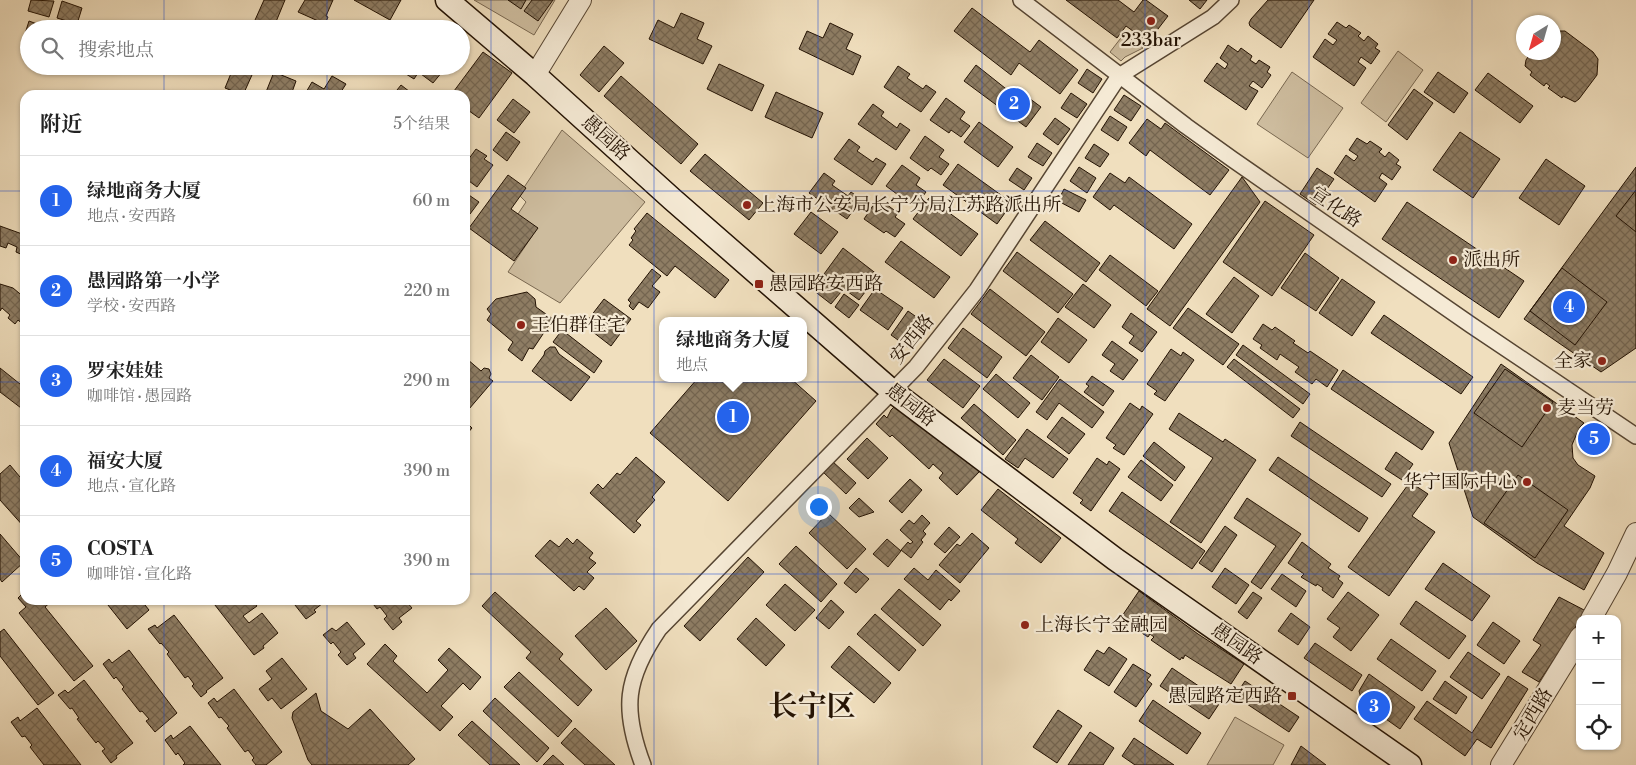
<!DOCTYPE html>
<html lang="zh">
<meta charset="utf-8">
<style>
:root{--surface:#fff;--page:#f2f2f2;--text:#222;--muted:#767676;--line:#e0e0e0;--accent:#2563eb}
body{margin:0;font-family:"Libre Bodoni","Noto Serif SC",serif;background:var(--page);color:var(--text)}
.controls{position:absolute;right:15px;bottom:15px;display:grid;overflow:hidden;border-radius:10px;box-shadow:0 1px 4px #0004}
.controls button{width:45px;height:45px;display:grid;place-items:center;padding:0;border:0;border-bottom:1px solid var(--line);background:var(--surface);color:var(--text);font:25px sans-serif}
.compass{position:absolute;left:1516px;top:15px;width:45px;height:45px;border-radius:50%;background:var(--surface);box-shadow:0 1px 4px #0004;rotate:217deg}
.you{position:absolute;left:818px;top:506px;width:18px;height:18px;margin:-12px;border:4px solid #fff;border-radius:50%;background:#1a73e8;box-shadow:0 0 0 8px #1a73e833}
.badge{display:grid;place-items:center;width:32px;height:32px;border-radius:50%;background:var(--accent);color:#fff;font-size:16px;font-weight:700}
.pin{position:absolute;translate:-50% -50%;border:2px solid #fff;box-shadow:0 1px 5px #0006}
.popup{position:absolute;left:659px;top:317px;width:148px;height:65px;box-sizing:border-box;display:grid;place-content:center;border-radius:10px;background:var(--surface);filter:drop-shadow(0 1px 4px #0005);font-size:16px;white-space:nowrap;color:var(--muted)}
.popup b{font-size:19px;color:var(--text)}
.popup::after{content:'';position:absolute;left:50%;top:100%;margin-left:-10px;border:10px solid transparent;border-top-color:var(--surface)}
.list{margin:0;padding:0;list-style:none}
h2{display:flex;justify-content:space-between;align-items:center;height:65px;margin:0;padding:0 20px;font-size:21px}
h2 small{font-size:16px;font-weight:400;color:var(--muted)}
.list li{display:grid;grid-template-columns:32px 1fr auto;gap:15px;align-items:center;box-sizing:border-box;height:90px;padding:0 20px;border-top:1px solid var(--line)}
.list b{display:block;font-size:19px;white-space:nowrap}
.list p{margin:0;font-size:16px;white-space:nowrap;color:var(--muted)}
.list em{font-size:16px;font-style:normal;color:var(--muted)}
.icon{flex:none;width:28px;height:28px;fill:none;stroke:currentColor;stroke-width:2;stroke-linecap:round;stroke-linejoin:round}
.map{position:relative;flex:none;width:1636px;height:765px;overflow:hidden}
.search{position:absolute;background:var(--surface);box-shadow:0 1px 4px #0004;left:20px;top:20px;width:450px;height:55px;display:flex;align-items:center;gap:12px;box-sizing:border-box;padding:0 18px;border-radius:28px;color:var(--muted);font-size:19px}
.panel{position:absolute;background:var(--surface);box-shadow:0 1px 4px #0004;left:20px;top:90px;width:450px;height:515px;border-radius:15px}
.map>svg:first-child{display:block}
.green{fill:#cdbc9e;stroke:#786750}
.building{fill:url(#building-cross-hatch);stroke:#231203}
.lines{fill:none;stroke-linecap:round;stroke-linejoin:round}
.minor-casing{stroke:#564532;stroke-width:18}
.tertiary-casing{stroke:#564532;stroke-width:22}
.secondary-casing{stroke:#231203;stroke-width:25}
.minor{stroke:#f5ead5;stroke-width:15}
.tertiary{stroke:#f5ead5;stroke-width:20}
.secondary{stroke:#f5ead5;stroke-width:22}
.grid{fill:none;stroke:#1d4ed8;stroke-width:1;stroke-opacity:0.55}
.poi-dot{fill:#8f2418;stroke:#f5ead5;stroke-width:2}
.labels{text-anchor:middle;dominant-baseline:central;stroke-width:4.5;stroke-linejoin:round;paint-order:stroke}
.poi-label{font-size:19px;fill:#231203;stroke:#f5ead5;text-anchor:start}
.street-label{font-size:19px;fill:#231203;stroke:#f5ead5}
.town-label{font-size:29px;font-weight:bold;fill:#231203;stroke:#f5ead5}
</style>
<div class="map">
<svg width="1636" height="765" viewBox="0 0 1636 765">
<defs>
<pattern id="building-cross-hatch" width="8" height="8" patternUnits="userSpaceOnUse" patternTransform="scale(1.25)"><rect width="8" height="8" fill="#8e7d64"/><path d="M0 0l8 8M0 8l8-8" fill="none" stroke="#746550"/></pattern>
</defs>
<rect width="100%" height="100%" fill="#f0dfbe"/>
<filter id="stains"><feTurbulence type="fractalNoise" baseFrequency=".004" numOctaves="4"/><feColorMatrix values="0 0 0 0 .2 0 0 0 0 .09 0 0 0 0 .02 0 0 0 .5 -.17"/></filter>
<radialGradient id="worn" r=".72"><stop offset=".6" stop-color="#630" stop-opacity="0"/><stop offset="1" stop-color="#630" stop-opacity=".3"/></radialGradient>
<path class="green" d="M474 0H555L534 35Z
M1124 34 1143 48 1125 57 1121 61 1110 52Z
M1398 51 1423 70 1386 122 1361 103Z
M1292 72 1343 108 1308 158 1257 124Z
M562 130 645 202 560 303 508 272 532 236 514 220 526 202 519 195Z
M1235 717 1284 745 1273 765H1207Z"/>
<path class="building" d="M31 0 54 1 49 17 28 11Z
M264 0H285L273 29H251Z
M305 0H333L326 16 328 17 325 24 298 12Z
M354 0H401L390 20Z
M508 0H526L521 9Z
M532 0H553L538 21 524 11Z
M1066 0H1118L1134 12 1143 0H1146L1168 16 1148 42 1126 26 1117 38Z
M1189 0H1207L1200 9Z
M1268 0H1314L1281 48 1250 26 1249 23 1251 19Z
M62 1 82 8 77 24 57 18Z
M972 8 1030 52 1039 40 1078 70 1060 94 1019 63 1011 75 954 31Z
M681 13 704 23 697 39 712 46 703 64 649 39 658 20 674 28Z
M29 21 48 28 47 29H29V38L24 37Z
M1337 22 1346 28 1349 25 1361 33 1358 36 1364 41 1368 36 1378 44 1375 48 1380 51 1371 64 1361 57 1358 62 1366 68 1354 86 1313 57 1325 39 1333 45 1337 40 1328 34Z
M830 23 853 34 846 49 861 56 853 75 799 49 807 31 823 38Z
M1554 31H1565L1593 52 1598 59 1597 75 1579 99 1575 102 1563 96 1562 98 1548 88 1550 86 1546 83 1544 86 1530 75 1532 72 1525 66 1526 60 1531 52H1554Z
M1228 45 1238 52 1241 48 1252 56 1250 60 1256 64 1259 60 1270 67 1267 72 1271 75 1262 88 1253 81 1249 86 1258 91 1246 110 1204 81 1217 63 1225 69 1228 64 1220 58Z
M604 46 624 63 599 92 580 75Z
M483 52 512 73 479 118 465 108V95H451Z
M719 64 764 85 752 111 707 89Z
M976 65 1010 92 1014 87 1041 107 1026 127 964 81Z
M234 66H256L243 95 225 88Z
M412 66 422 67 414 79 406 74Z
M428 66H447L433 83 421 74Z
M898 66 910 74 907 78 923 89 926 85 936 92 921 112 884 87Z
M1087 69 1102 79 1093 93 1078 83Z
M274 72 296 81 291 95H272L266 92Z
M1438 72 1468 93 1454 113 1424 92Z
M1488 73 1533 106 1520 123 1475 90Z
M332 76 346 84 339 95 305 94 312 82 324 89Z
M621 76 698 144 681 164 604 96Z
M401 85 414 95H393Z
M1414 89 1433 103 1407 140 1388 125Z
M776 92 823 113 812 138 765 117Z
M1071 93 1087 104 1077 118 1061 108Z
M1124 95 1141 106 1131 121 1114 110Z
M946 98 965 112 960 119 970 126 961 137 951 130 949 133 930 120Z
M513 99 530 112 514 133 497 120Z
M873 104 884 112 881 116 897 128 900 123 910 130 896 150 858 124Z
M1110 116 1127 127 1118 141 1101 130Z
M1055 118 1070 129 1058 145 1043 134Z
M1147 119 1161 129 1165 123 1229 170 1210 195 1150 150 1146 156 1129 143Z
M979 122 1013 147 998 167 964 142Z
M506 132 520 142 507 161 493 150Z
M1460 132 1500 159 1473 198 1433 170Z
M925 136 944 150 939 157 949 164 941 175 931 168 928 171 910 158Z
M1357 138 1367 144 1370 141 1382 149 1379 152 1385 157 1389 152 1399 160 1396 164 1401 167 1392 180 1382 173 1379 178 1387 184 1375 202 1334 173 1346 155 1354 161 1356 159 1358 156 1349 150Z
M849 139 860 147 857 151 873 162 876 158 886 164 872 185 834 159Z
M1037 143 1052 153 1043 166 1028 157Z
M1094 144 1109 154 1100 167 1085 158Z
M476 149 487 156 484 159 493 165 477 187 465 178 470 169 465 166V164Z
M705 154 763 203 749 220 690 171Z
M1546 159 1585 186 1559 225 1519 198Z
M958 164 1012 203 997 224 943 185Z
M902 165 920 178 916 185 926 192 917 204 907 196 905 200 886 186Z
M1079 167 1096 178 1087 193 1070 181Z
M1636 167V348L1601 372 1524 319Z
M1017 168 1032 178 1024 190 1009 180Z
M1317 168 1334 179 1316 205 1300 194Z
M824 173 835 181 832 185 848 196 851 192 861 199 847 219 809 193Z
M1110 173 1125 183 1129 177 1192 224 1174 249 1114 205 1110 210 1093 197Z
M508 175 526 188 511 209 538 228 514 261 469 228Z
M1242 177 1260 202 1170 326 1147 309Z
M1064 189 1086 200 1079 212 1058 201Z
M1636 190V232L1616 216Z
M466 193 479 202 470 214 465 210V195Z
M878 198 898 213 895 217 905 224 895 237 886 231 884 233 864 219Z
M929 198 978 234 961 256 913 219Z
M1265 201 1314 235 1272 296 1223 262Z
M1407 202 1524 281 1499 318 1382 239Z
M811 212 838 232 821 254 794 234Z
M647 213 729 280 715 298 675 266 667 276 629 245 633 240 631 238 636 231 634 229Z
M1045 221 1100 263 1086 282 1030 240Z
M0 226 25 235V256L16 252 17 247 8 243 6 248 0 246Z
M901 241 950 277 934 298 885 262Z
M843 248 878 275 859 300 824 274Z
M1017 252 1073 294 1058 313 1003 271Z
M1305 253 1339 278 1316 311 1281 288Z
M1110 255 1158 291 1146 306 1099 270Z
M1562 268 1607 302 1575 345 1530 311Z
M652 269 661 276 652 286 660 292 648 308 639 302 633 310 629 306 631 303 628 300Z
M1234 277 1259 296 1232 333 1206 314Z
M822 278 841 292 831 304 813 290Z
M1342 279 1375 302 1352 336 1319 313Z
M0 284 13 288 25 298V326L18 320 15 324 8 318 10 315 2 308 0 311Z
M1083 284 1111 305 1094 328 1065 307Z
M875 289 903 308 888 330 860 310Z
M990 289 1045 332 1026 356 971 314Z
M527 292 535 299 536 307 553 319 533 349 529 348 522 361 508 350 513 342 487 320 491 314 487 309 496 299Z
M844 294 859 305 849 318 835 307Z
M604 299 631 319 611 346 584 325Z
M1188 308 1239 344 1223 365 1173 328Z
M908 311 929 326 912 350 891 335Z
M1131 313 1157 332 1142 352 1129 343 1134 336 1122 327Z
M1384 315 1473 377 1461 394 1371 333Z
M1058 318 1087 340 1069 363 1041 342Z
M1263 324 1272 330 1275 327 1295 341 1293 343 1308 353 1310 351 1338 370 1327 387 1316 379 1312 384 1295 372 1299 367 1280 354 1277 360 1260 348 1262 345 1253 339Z
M963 328 1002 357 987 378 948 348Z
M562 330 602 361 594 373 553 342Z
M1112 341 1138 360 1123 380 1110 371 1115 364 1102 355Z
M1243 345 1310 394 1303 404 1236 355Z
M550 347H555L559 354 590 377 571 401 532 371 544 355 545 351Z
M1171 349 1181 356 1183 352 1194 360 1165 401 1154 394 1157 391 1147 384Z
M465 351 468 356 467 359 481 371 484 368 489 369 491 374 489 378 493 381 469 409 465 405Z
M1031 355 1059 377 1042 400 1013 378Z
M944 359 980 386 963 408 927 380Z
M1234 359 1300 409 1293 418 1227 367Z
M1501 364 1584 423 1580 427 1574 440 1572 445 1573 458 1578 465 1595 476 1590 488 1564 526 1604 553 1584 590 1537 563 1473 517 1449 443Z
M0 368 25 388V411L0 392Z
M1505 369 1553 402 1522 447 1474 413Z
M1343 370 1434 432 1422 450 1331 389Z
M996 374 1030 403 1018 418 983 389Z
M1092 376 1114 391 1103 406 1084 392 1089 386 1086 384Z
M698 378H790L816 401 728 501 650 433Z
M1060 379 1104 412 1092 428 1059 403 1047 420 1036 412Z
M1130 403 1140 410 1142 406 1153 414 1124 455 1113 448 1116 445 1106 438Z
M974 404 1016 440 1003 455 961 418Z
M895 406 980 471 957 495 939 478 943 473 933 464 929 469 892 435 890 437 876 424 884 415 887 418 891 410Z
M1179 413 1223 442 1225 439 1256 460 1201 543 1170 522 1213 458 1169 429Z
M1062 417 1085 434 1069 454 1047 437Z
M465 421 472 428 466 435 468 437 465 441Z
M1300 422 1391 484 1382 497 1291 436Z
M1027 429 1068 459 1053 478 1025 458 1018 468 1005 459Z
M867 438 888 458 868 479 847 459Z
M1154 442 1185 467 1175 481 1143 456Z
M1396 452 1413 464 1402 480 1385 469Z
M636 457 665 482 652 497 655 500 636 521 641 525 634 533 590 493 598 484 603 489 617 473 620 475Z
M1278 457 1368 518 1359 532 1269 470Z
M1097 458 1107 465 1109 461 1120 469 1091 511 1080 503 1083 500 1073 493Z
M1141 460 1173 485 1161 501 1128 477Z
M832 461 856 483 846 494 822 471Z
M10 465 25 483V528L0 500V474Z
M1518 475 1568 510 1535 558 1484 523Z
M910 479 922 490 902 513 889 501Z
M1410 482 1428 494 1412 516 1435 532 1389 596 1348 567Z
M998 489 1061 538 1041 563 1015 543 1018 539 981 510Z
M1122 492 1205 551 1192 569 1109 511Z
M859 498 874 512 859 517 849 508Z
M1247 498 1301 534 1261 589 1251 582 1276 546 1234 518Z
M828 513 866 549 847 569 809 533Z
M922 515 930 523 923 531 926 534 921 540 923 542 911 558 901 550 908 542 910 544 913 542 900 530 909 520 914 524Z
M1225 526 1237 535 1212 572 1199 563Z
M949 527 960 537 945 553 934 544Z
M972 533 989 548 960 583 939 565 957 544 960 546Z
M0 534 24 562 2 582 0 579Z
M567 538 573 544 577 539 593 553 589 558 596 563 587 572 594 578 584 590 579 586 574 591 535 556 550 540 559 547Z
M887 539 901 551 888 567 873 554Z
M1302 542 1331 564 1328 568 1340 576 1338 579 1343 583 1333 598 1322 590 1323 588 1317 584 1316 586 1301 577 1304 574 1288 563Z
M796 546 837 584 821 602 779 564Z
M748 557 764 572 700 641 684 626Z
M1443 563 1490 596 1472 621 1425 589Z
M856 568 869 579 856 593 844 583Z
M914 568 928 580 936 570 960 591 951 601 949 599 940 610 904 579Z
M1225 568 1249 585 1236 604 1212 587Z
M1282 574 1306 591 1296 607 1271 589Z
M785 584 815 610 795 631 766 605Z
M899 589 941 625 923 646 881 609Z
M25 591V600H53L45 607 93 666 74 681 19 613 26 607 18 598Z
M1139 591 1198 634 1244 664 1231 684 1185 655 1183 659 1182 657 1180 660 1151 640 1154 637 1150 634 1148 637 1120 619Z
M495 592 563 654 559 659 592 690 578 706 526 658 531 652 482 606Z
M1253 592 1262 598 1247 619 1238 612Z
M1348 592 1379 615 1351 651 1333 637 1340 628 1327 619Z
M1559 597 1586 611 1539 682 1522 672 1541 645 1533 640Z
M104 600H141L149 610 127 629Z
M211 600H252L257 606 243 616 249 623 262 613 278 633 263 646 264 648 254 655Z
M291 600H327L314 610 316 612 306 619Z
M370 600H405L412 608 399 618 402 622 393 630 384 619 387 616 380 607 377 609Z
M831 600 844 612 829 629 816 618Z
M1416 601 1466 636 1449 659 1400 624Z
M606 608 637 641 606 670 575 636Z
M1291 613 1310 627 1298 645 1278 631Z
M875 614 916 650 899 671 857 634Z
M174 615 223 678 206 691 207 692 201 697 192 686 194 684 188 676 185 678 167 654 169 652 161 643 160 644 148 629 155 625 157 628Z
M756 618 785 645 766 666 737 639Z
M347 622 365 644 353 654 356 658 347 665 338 655 341 652 333 642 331 644 323 635 332 628 336 631Z
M1493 622 1520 641 1504 664 1477 645Z
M4 629 54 693 38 705 0 656V632Z
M1391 639 1436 671 1422 691 1377 659Z
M1315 643 1362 675 1352 691 1304 658Z
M385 644 397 656 393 661 427 693 448 670 438 660 449 648 481 677 470 690 463 683 441 706 453 717 440 731 367 664Z
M849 646 891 683 874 703 831 667Z
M1109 647 1127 659 1109 686 1084 670 1097 650 1104 654Z
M129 650 177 713 155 732 146 721 149 719 142 711 140 712 122 689 124 687 116 677 114 679 103 664 109 659 112 663Z
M1468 652 1500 674 1482 699 1450 677Z
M282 658 307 689 281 709 272 698 268 701 259 689 272 679 266 671Z
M1133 664 1151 675 1147 680 1152 684 1136 707 1114 692Z
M1172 668 1221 701 1209 719 1160 686Z
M519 672 572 721 558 737 504 687Z
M1369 674 1415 707 1400 729 1362 702 1359 691Z
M1508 676 1528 689 1491 748 1477 739 1465 756 1414 719 1427 701 1472 733Z
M84 680 133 743 116 756 117 758 111 763 102 751 105 749 98 741 96 743 77 719 79 718 72 708 70 709 58 695 65 690 68 693Z
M1245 681 1299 717 1289 732 1235 696Z
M1445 681 1467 697 1456 714 1433 699Z
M234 689 282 752 266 765H256L252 760 254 758 248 750 245 752 227 728 229 726 221 717 219 718 208 703 214 698 217 702Z
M316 693 321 711 348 729 370 709 415 759 408 765H312L308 760 292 718 293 712Z
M495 698 549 748 537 762 483 711Z
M1153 700 1201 733 1187 754 1139 721Z
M37 708 81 765H44L30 747 32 745 25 736 22 737 11 722 18 717 20 721Z
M1058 710 1082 726 1057 763 1033 747Z
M472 721 520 765H490L458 735Z
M190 726 221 765H183L185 763 178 753 176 755 165 740 171 735 173 739Z
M575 728 615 765H585L561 743Z
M1090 732 1114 748 1103 765H1068Z
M1134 738 1174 765H1135L1122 756Z
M1301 746 1326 765H1291Z
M553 755 564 765H543Z"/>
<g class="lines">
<defs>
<path id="minor" d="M1021 0 1186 126 1232 159 1471 325 1636 436
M643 765C622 709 625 679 659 629L916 367 977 290 1119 76 1213 17 1231 0"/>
<path id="tertiary" d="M535 75 581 0
M1591 619 1617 573 1636 533
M1501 765 1580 637"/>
<path id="secondary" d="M447 0 535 75 672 199 892 391 1115 559 1410 765"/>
</defs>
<use href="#minor" class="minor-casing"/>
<use href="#tertiary" class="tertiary-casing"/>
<use href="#secondary" class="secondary-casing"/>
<use href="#minor" class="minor"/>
<use href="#tertiary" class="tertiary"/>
<use href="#secondary" class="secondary"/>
</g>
<path class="grid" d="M164 0V29M327 0V29M491 0V765M654 0V765M818 0V765M982 0V765M1145 0V765M1309 0V765M1472 0V765M164 66V95M327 66V95M0 191H25M465 191H1636M0 382H25M465 382H1636M0 574H25M465 574H1636M164 600V765M327 600V765"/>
<g class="poi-dot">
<circle cx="1151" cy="21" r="5"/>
<circle cx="747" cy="205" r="5"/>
<circle cx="1453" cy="260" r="5"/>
<rect x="754" y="279" width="10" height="10" rx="2.5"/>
<circle cx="521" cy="325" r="5"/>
<circle cx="1602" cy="361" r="5"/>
<circle cx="1547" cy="408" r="5"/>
<circle cx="1527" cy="482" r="5"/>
<circle cx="1025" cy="625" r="5"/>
<rect x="1287" y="691" width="10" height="10" rx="2.5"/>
</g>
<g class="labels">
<g class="poi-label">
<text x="1151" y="40" text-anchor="middle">233bar</text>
<text x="757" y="205">上海市公安局长宁分局江苏路派出所</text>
<text x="1463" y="260">派出所</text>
<text x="769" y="284">愚园路安西路</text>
<text x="531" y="325">王伯群住宅</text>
<text x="1592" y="361" text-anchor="end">全家</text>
<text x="1557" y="408">麦当劳</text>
<text x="1517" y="482" text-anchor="end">华宁国际中心</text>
<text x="1035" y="625">上海长宁金融园</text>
<text x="1282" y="696" text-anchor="end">愚园路定西路</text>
</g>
<g class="street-label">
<text transform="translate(606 138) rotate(42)">愚园路</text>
<text transform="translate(1336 207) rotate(34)">宣化路</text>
<text transform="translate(912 339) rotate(-51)">安西路</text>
<text transform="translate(911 405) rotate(38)">愚园路</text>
<text transform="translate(1237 644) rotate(35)">愚园路</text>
<text transform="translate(1533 714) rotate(-59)">定西路</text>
</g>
<g class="town-label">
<text x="812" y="707">长宁区</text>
</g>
</g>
<rect width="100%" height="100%" filter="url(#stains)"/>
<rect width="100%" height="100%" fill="url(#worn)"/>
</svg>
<div class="controls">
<button>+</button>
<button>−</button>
<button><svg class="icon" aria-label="locate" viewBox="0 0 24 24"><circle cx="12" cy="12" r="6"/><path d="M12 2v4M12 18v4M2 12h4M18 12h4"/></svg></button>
</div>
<svg class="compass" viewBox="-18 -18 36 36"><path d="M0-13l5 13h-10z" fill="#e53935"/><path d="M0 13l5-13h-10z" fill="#767676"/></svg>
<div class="you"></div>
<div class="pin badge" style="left:733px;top:417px">1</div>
<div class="popup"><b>绿地商务大厦</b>地点</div>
<div class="pin badge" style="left:1014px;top:104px">2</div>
<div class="pin badge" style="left:1374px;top:707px">3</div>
<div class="pin badge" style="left:1569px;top:307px">4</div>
<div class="pin badge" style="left:1594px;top:439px">5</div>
<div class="search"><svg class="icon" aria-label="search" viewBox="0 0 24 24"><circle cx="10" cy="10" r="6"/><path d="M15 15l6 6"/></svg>搜索地点</div>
<section class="panel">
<h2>附近<small>5个结果</small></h2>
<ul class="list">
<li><span class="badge">1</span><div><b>绿地商务大厦</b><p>地点 · 安西路</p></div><em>60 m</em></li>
<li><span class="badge">2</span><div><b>愚园路第一小学</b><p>学校 · 安西路</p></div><em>220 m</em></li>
<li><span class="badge">3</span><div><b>罗宋娃娃</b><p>咖啡馆 · 愚园路</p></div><em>290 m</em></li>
<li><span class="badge">4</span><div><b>福安大厦</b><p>地点 · 宣化路</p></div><em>390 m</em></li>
<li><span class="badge">5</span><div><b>COSTA</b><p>咖啡馆 · 宣化路</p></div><em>390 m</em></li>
</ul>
</section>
</div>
